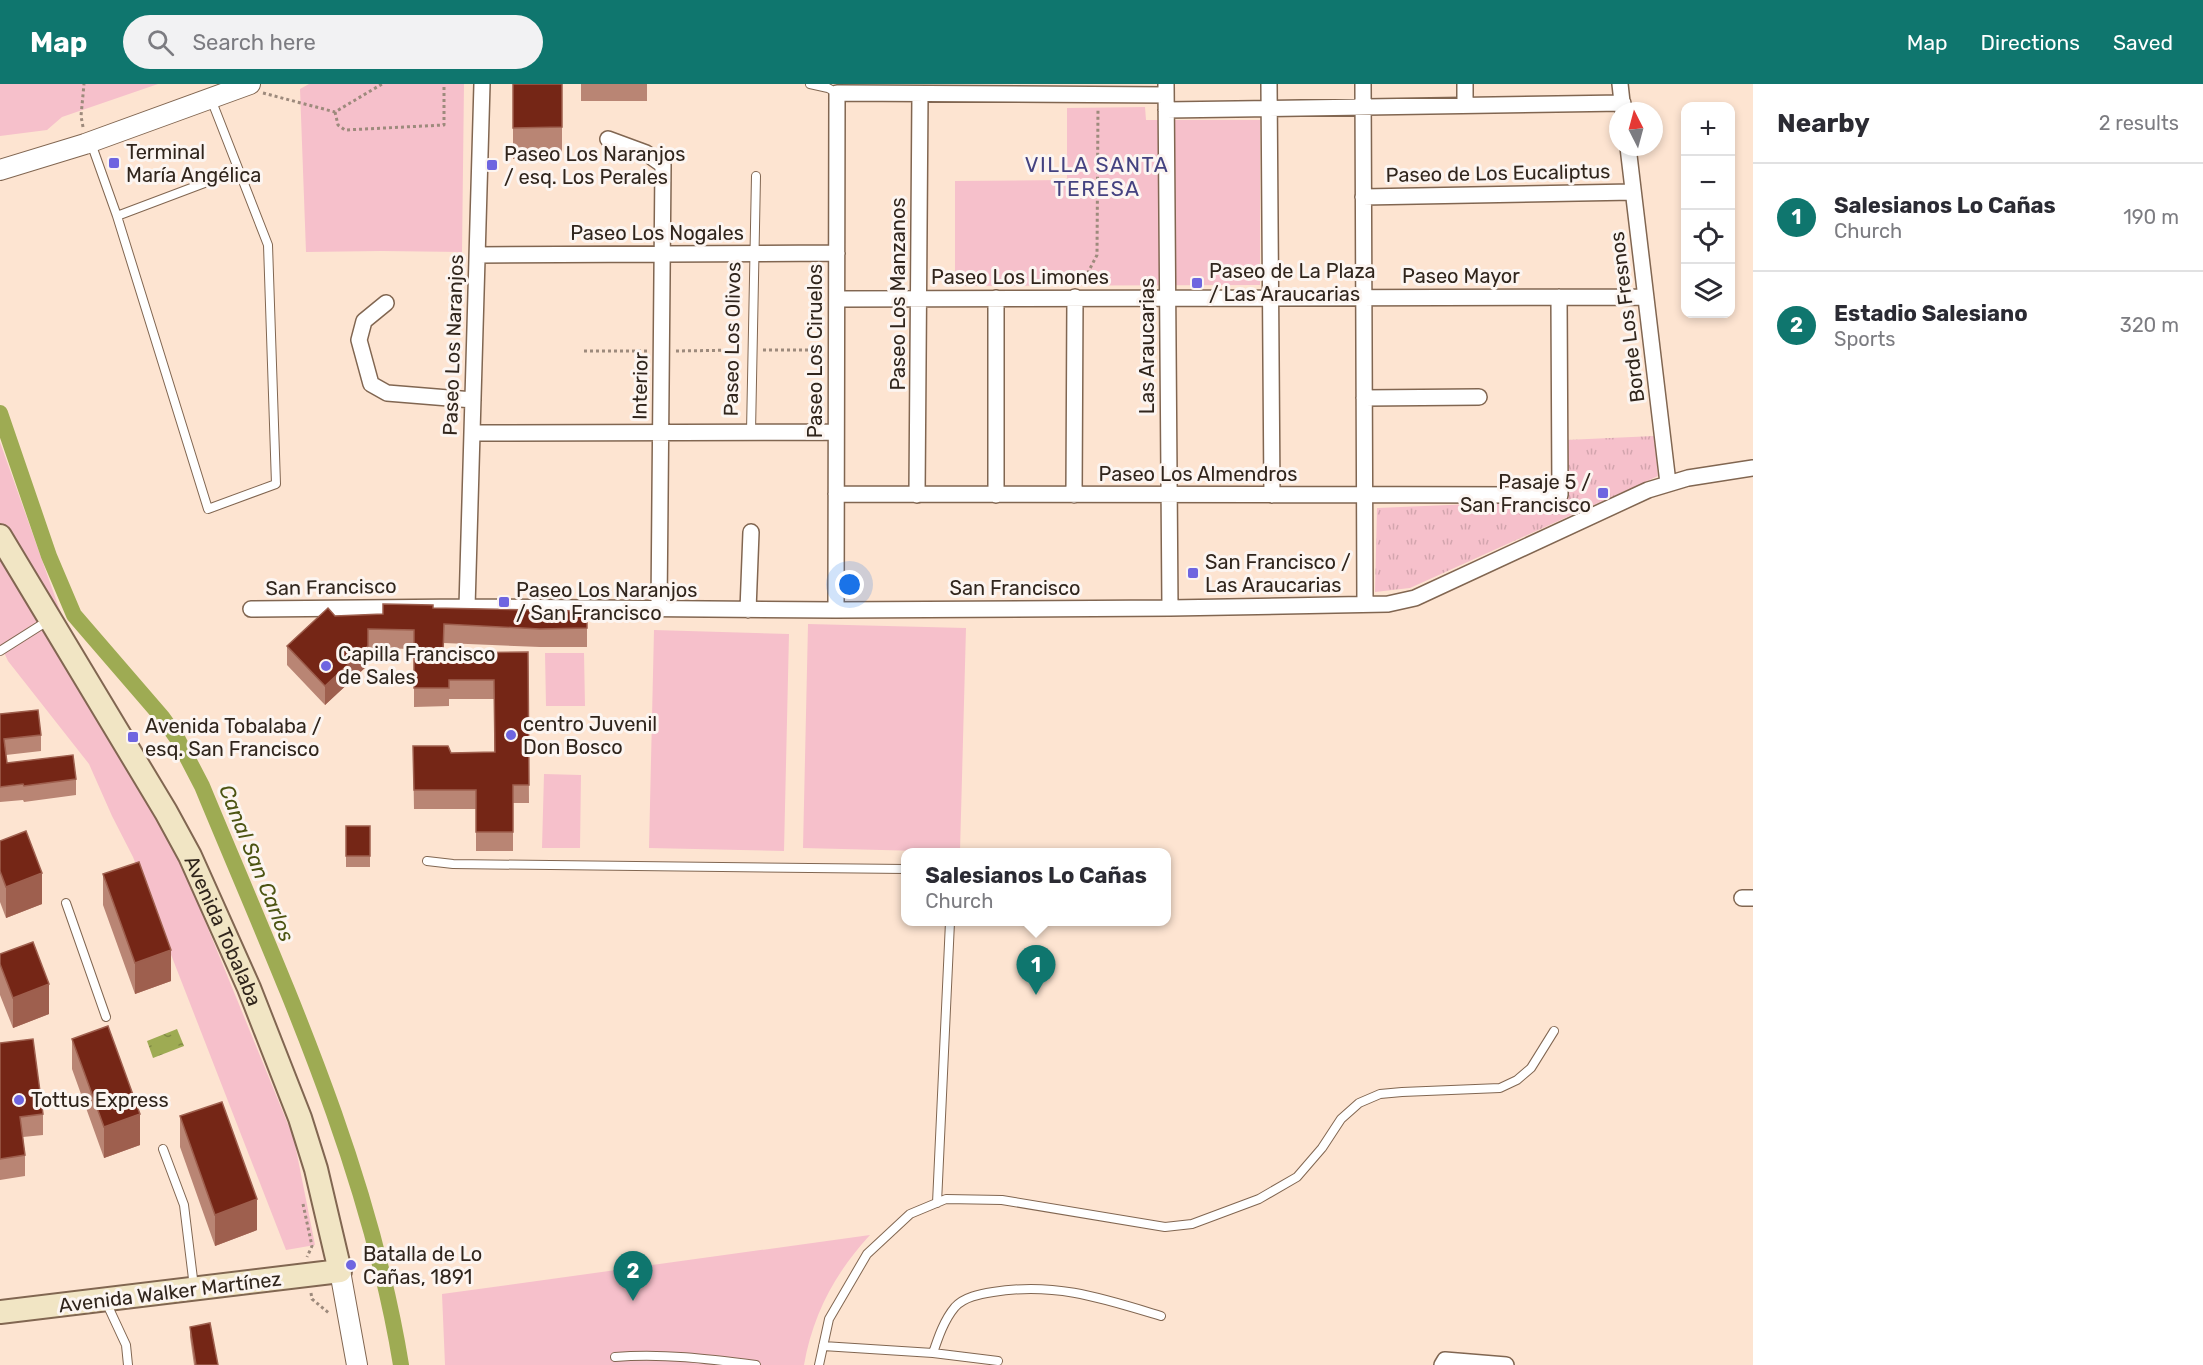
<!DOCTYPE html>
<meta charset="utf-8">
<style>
:root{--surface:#fff;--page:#f2f2f3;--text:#2b2b33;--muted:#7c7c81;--line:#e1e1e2;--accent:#0f766e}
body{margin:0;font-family:Rubik,sans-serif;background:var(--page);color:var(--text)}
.controls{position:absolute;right:18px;top:18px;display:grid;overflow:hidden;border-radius:12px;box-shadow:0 3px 9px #0003}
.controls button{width:54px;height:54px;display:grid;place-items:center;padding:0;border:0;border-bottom:2px solid var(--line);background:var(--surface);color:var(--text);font:30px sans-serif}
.compass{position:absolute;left:1609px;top:18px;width:54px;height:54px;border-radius:50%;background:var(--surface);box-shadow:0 3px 9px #0003;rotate:354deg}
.you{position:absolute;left:850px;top:501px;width:21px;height:21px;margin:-15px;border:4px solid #fff;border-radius:50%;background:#1a73e8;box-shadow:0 0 0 9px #1a73e833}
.badge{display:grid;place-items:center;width:39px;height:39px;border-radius:50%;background:var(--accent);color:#fff;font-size:20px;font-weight:700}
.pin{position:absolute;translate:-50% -50px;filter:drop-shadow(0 2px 3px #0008)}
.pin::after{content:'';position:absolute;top:32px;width:21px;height:18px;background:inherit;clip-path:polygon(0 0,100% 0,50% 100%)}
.popup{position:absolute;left:901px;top:764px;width:270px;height:78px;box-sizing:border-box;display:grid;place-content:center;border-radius:12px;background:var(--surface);filter:drop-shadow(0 2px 4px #0005);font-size:20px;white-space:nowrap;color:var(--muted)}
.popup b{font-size:22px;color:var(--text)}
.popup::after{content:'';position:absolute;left:50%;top:100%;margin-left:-12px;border:12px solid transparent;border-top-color:var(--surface)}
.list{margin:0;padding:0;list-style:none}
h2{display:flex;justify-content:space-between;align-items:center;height:78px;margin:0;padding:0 24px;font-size:26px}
h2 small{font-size:20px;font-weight:400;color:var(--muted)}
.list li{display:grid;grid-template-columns:39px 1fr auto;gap:18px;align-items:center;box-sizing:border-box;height:108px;padding:0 24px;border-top:2px solid var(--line)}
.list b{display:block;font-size:22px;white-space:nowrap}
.list p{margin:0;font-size:20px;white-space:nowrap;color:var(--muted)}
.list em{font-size:20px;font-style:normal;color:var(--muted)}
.icon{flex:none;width:33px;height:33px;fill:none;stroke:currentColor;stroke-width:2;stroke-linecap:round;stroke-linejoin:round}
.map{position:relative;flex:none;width:1753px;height:1281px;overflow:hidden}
header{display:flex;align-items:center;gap:36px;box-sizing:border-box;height:84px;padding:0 30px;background:var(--accent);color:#fff}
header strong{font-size:28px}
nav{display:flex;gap:33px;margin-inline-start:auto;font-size:21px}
.search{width:420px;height:54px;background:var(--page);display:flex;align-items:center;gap:15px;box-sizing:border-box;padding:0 21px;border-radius:33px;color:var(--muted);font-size:22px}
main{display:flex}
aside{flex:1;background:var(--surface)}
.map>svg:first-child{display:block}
.grass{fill:url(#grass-tufts)}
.park{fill:#f6c0cb}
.water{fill:url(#water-ripples)}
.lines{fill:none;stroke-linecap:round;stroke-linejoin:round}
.canal{stroke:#9eab53;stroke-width:16}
.service-casing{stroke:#816651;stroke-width:10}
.minor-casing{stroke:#816651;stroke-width:18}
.tertiary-casing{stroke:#816651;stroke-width:22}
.secondary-casing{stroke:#816651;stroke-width:26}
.path{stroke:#9d8a7c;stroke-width:3;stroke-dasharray:3 3;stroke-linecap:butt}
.service{stroke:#fff;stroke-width:8}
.minor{stroke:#fff;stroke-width:15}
.tertiary{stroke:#fff;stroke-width:20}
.secondary{stroke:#f1e5c4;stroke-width:22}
.wall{fill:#b98574}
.shaded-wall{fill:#9e5f4e}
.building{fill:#752616;stroke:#9e5f4e;stroke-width:1.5}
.poi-dot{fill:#6e65e0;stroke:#fcf5f1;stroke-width:2}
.labels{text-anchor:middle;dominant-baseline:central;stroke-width:6;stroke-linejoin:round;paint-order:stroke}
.poi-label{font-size:20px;fill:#30251c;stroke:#fcf5f1;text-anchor:start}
.street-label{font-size:20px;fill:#30251c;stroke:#fcf5f1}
.neighbourhood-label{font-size:21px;letter-spacing:1.5px;fill:#444280;stroke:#fcf5f1}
.water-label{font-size:21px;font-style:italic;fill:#4c5412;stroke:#fcf5f1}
</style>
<header>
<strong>Map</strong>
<div class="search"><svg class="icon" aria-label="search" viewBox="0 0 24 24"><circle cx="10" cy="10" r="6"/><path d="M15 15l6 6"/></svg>Search here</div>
<nav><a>Map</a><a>Directions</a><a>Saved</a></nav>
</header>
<main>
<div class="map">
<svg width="1753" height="1281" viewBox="0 0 1753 1281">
<defs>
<pattern id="grass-tufts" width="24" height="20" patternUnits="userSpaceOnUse" patternTransform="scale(1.5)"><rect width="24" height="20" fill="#f6c0cb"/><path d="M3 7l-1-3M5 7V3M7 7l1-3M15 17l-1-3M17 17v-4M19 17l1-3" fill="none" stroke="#d3a5ae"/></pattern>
<pattern id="water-ripples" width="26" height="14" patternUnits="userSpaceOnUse" patternTransform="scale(1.5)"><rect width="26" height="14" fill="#9eab53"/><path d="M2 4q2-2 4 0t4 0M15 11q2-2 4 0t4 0" fill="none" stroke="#818b44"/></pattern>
</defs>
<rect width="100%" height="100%" fill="#fde4d1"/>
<path class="grass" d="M1654 352 1658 392 1410 504 1375 508 1377 424 1565 416 1566 356Z"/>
<path class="park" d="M0 0H158L62 33 47 46 0 52Z
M309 0H464L462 168 381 167 306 168 300 5Z
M1145 23 1146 36H1260V201L955 202V97L1067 96V24Z
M0 358 63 535 59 536 0 440Z
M0 468 129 685 178 771 294 1055 315 1161 286 1166 133 773 112 732 89 680 8 577 0 560Z
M808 540 966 544 960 768 803 764Z
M654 546 789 550 784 767 649 764Z
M545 569H584L585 622H546Z
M544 690 581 691 580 764H542Z
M870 1151C835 1189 813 1230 804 1281H445L442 1210Z"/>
<path class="water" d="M177 945 184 962 153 974 147 957Z"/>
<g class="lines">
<path class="canal" d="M0 329 49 472 74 531 162 633 177 654 202 702C280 891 368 1078 401 1281"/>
<defs>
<path id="service" d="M810 0 828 4 837 9
M211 15 268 161 276 400 208 425 117 132 239 86
M91 59 117 132
M751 348 756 92
M0 567 49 536
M427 777 453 780 906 785
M66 819 106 933
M163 1065 184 1121 194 1203
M937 1119 950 838
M106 1218 126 1261 128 1281
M823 1262 933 1269 998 1277
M933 1269C938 1254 944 1236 955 1223 964 1213 980 1210 993 1208 1055 1198 1102 1214 1161 1232
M615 1273C662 1269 709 1275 756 1281
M819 1281 829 1235 867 1170 910 1130 946 1115 1002 1116 1165 1143 1192 1140 1259 1115 1297 1093 1322 1064 1341 1035 1359 1019 1380 1010 1402 1008 1500 1004 1517 996 1531 984 1554 947"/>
<path id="minor" d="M1166 0 1170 524
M1269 0 1272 411
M1363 0 1365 520
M1465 0V21
M1620 0 1623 27
M1166 26 1623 19
M608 55 646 69 663 81 659 525
M1628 63 1668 399
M1363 113 1633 108
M477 171 837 169
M837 215 1646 213
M386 219 364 237 359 256 371 300 387 309 473 316
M1364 314 1479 313
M472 349 836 348
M836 410 1560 411 1559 213
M917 411 920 10
M996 411V214
M1074 411 1075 213
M467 523 482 0
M251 525 467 523 836 526 1170 524 1388 520 1415 514 1648 406 1688 394 1753 384
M748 526 751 448
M836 526 837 9 1166 11
M1742 814H1753
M1442 1281 1445 1276 1506 1281"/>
<path id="tertiary" d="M0 86 85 60 250 0
M340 1187 357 1281"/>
<g id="secondary">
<path id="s1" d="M0 452 166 728 190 772 249 904 300 1034 316 1085 340 1187 0 1228"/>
</g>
</defs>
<use href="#service" class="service-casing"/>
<use href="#minor" class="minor-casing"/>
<use href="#tertiary" class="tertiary-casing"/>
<use href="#secondary" class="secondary-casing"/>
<path class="path" d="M263 9 335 28 382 0
M335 28 338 41 345 46 444 41V0
M83 43 81 32 84 0
M1082 200 1097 171 1098 24
M763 266H823
M584 267H649
M676 267 742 266
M303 1120 312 1162 307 1173
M311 1209 312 1215 330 1230"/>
<use href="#service" class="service"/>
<use href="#minor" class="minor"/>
<use href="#tertiary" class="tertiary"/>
<use href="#secondary" class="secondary"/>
</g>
<path class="wall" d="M513 0H562V74L513 75Z
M581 0H647V17H581Z
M433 524 587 527V563H540L444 559 443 569 528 568 529 719H513V767H476V725H414L413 662 451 669 494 668V615H449V622L414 623V565L368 564V581L325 621 287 581V562L335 532 383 530Z
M0 630 41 651V667L6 671 7 679 76 695V711L24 718 23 716 0 718Z
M346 742H370V783H346Z
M0 757 42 820 6 834 0 818Z
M103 790 171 897 135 910 103 821Z
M0 870 49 930 13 944 0 911Z
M72 955 140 1061 104 1074 72 985Z
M0 959 43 1030V1051L23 1053 25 1071V1092L0 1096Z
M180 1032 257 1146 215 1162 180 1063Z
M190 1243 218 1281H194L190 1253Z"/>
<path class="shaded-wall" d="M368 562V581L325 621V602Z
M42 789V820L6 834V803Z
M171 866V897L135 910V879Z
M49 900V930L13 944V914Z
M140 1030V1061L104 1074V1043Z
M257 1115V1146L215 1162V1131Z"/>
<path class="building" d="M513 0H562V43L513 44Z
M383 520 433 521V524L587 527V544L540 545 444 540 443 569 528 568 529 701H513V748H476V706H414L413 662H448L451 669 495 668 494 596H449V604H414V546L368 545V562L325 602 287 562 328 524 335 532 383 530Z
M38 626 41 651 4 655 7 679 73 671 76 695 24 702 23 700 0 703V630Z
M346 742H370V772H346Z
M26 747 42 789 6 803 0 787V757Z
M139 778 171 866 135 879 103 790Z
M33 858 49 900 13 914 0 880V870Z
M108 942 140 1030 104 1043 72 955Z
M33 955 43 1030 20 1033 25 1071 0 1075V959Z
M222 1018 257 1115 215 1131 180 1032Z
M210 1239 218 1281H196L190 1243Z"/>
<g class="poi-dot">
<rect x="108" y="73" width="12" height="12" rx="3"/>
<rect x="486" y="75" width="12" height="12" rx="3"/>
<rect x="1191" y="193" width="12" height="12" rx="3"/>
<rect x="1597" y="403" width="12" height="12" rx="3"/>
<rect x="1187" y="483" width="12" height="12" rx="3"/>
<rect x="498" y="512" width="12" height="12" rx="3"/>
<circle cx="326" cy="582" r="6"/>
<circle cx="511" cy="651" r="6"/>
<rect x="127" y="647" width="12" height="12" rx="3"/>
<circle cx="19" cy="1016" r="6"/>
<circle cx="351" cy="1181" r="6"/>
</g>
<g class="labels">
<g class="poi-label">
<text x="126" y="68">Terminal<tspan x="126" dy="23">María Angélica</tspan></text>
<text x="504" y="70">Paseo Los Naranjos<tspan x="504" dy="23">/ esq. Los Perales</tspan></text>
<text x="1209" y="187">Paseo de La Plaza<tspan x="1209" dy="23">/ Las Araucarias</tspan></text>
<text x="1591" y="398" text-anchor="end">Pasaje 5 /<tspan x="1591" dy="23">San Francisco</tspan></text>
<text x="1205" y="478">San Francisco /<tspan x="1205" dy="23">Las Araucarias</tspan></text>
<text x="516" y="506">Paseo Los Naranjos<tspan x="516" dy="23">/ San Francisco</tspan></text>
<text x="338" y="570">Capilla Francisco<tspan x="338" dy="23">de Sales</tspan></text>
<text x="523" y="640">centro Juvenil<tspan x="523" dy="23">Don Bosco</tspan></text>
<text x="145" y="642">Avenida Tobalaba /<tspan x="145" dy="23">esq. San Francisco</tspan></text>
<text x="31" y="1016">Tottus Express</text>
<text x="363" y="1170">Batalla de Lo<tspan x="363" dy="23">Cañas, 1891</tspan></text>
</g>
<g class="street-label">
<text transform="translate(1498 89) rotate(-1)">Paseo de Los Eucaliptus</text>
<text x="657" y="149">Paseo Los Nogales</text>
<text x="1461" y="192">Paseo Mayor</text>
<text x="1020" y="193">Paseo Los Limones</text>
<text transform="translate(898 210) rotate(-90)">Paseo Los Manzanos</text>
<text transform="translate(1627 233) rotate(-97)">Borde Los Fresnos</text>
<text transform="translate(732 255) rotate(-89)">Paseo Los Olivos</text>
<text transform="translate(453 261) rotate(-88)">Paseo Los Naranjos</text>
<text transform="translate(1147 262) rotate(-90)">Las Araucarias</text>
<text transform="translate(815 267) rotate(-90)">Paseo Los Ciruelos</text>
<text transform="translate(640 302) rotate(-89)">Interior</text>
<text x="1198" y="390">Paseo Los Almendros</text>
<text transform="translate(331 503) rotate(-1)">San Francisco</text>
<text x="1015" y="504">San Francisco</text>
<text stroke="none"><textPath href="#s1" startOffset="454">Avenida Tobalaba</textPath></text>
<text transform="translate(170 1208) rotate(-7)">Avenida Walker Martínez</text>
</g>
<g class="neighbourhood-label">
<text x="1097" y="80">VILLA SANTA<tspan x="1097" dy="24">TERESA</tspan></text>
</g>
<g class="water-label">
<text transform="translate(257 779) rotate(68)">Canal San Carlos</text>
</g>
</g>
</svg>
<div class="controls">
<button>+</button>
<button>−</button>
<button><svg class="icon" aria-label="locate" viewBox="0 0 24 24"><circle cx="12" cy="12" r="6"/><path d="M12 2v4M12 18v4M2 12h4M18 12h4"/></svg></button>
<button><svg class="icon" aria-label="layers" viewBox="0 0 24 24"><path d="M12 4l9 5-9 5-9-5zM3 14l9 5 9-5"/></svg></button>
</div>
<svg class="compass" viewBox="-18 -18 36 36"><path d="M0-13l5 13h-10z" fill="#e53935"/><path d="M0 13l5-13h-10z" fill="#7c7c81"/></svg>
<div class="you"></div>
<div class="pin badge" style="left:1036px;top:911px">1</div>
<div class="popup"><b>Salesianos Lo Cañas</b>Church</div>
<div class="pin badge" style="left:633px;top:1217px">2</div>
</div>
<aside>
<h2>Nearby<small>2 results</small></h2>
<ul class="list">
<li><span class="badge">1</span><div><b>Salesianos Lo Cañas</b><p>Church</p></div><em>190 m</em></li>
<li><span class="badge">2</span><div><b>Estadio Salesiano</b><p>Sports</p></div><em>320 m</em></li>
</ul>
</aside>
</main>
